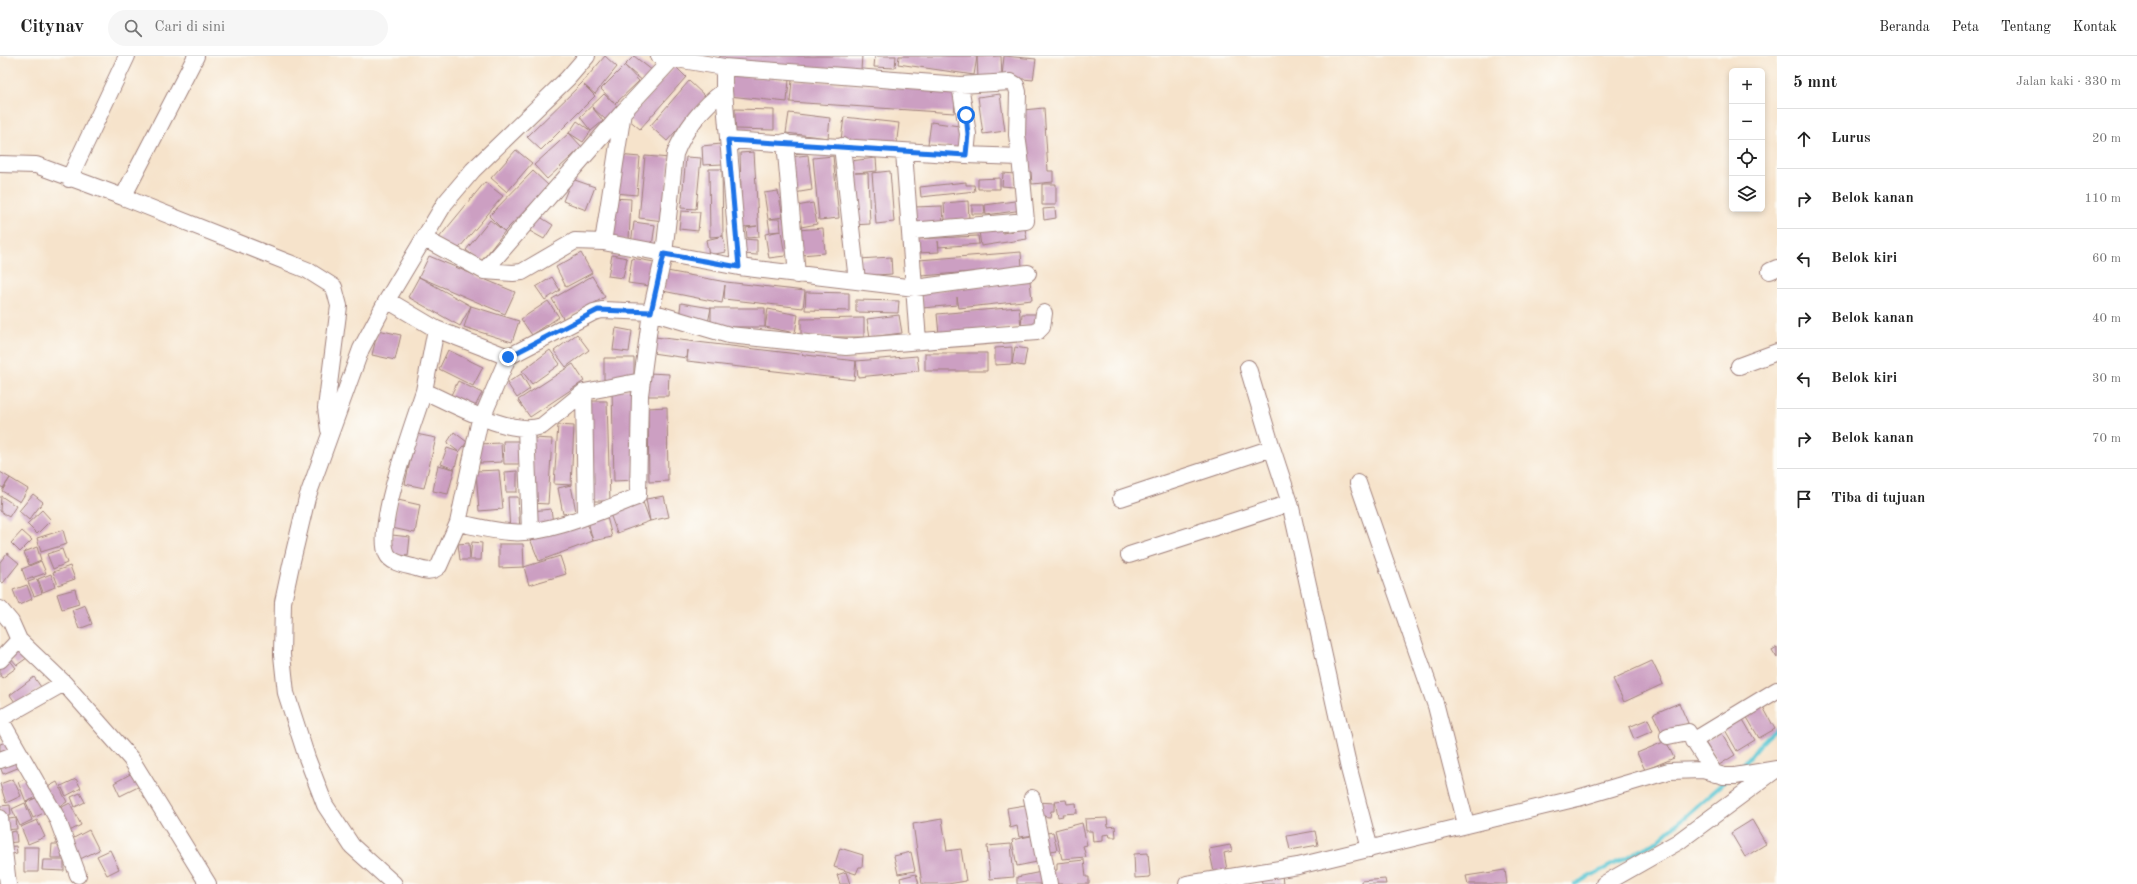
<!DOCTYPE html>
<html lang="id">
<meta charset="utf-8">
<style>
:root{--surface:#fff;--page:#f6f6f6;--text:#222;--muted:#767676;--line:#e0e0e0}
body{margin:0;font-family:"Old Standard TT",serif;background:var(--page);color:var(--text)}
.controls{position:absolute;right:12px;top:12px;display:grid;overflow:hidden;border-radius:6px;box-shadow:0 2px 6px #0003}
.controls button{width:36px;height:36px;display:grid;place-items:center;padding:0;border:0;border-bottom:1px solid var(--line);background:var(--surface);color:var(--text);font:20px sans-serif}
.stop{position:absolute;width:12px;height:12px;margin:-9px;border:3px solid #1a73e8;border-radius:50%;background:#fff}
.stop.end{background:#1a73e8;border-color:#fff;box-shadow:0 1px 4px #0008}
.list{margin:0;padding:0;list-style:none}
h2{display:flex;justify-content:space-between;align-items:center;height:52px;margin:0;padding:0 16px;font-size:17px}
h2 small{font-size:13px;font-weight:400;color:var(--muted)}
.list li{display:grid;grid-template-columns:26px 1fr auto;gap:12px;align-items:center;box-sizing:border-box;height:60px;padding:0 16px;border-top:1px solid var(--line)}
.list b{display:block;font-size:15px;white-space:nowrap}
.list em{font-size:13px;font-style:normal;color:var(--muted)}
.icon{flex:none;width:22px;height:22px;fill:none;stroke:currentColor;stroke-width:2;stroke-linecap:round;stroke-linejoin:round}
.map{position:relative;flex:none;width:1777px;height:828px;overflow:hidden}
header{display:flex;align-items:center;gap:24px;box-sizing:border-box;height:56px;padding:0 20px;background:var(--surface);border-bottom:1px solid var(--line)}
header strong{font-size:19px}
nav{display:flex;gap:22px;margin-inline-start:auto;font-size:14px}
.search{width:280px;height:36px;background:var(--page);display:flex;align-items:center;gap:10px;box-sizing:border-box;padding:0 14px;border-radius:22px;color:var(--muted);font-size:15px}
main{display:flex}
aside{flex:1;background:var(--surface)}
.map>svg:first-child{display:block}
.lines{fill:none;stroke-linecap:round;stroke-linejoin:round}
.stream{stroke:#5bc7d4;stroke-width:4}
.building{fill:#cc9fc2}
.minor-casing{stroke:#a0817b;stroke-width:18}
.minor{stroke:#fff;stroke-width:16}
.route{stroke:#1a73e8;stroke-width:5}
</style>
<header>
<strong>Citynav</strong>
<div class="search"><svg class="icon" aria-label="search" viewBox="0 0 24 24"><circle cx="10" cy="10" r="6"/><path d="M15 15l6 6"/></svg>Cari di sini</div>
<nav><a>Beranda</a><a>Peta</a><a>Tentang</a><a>Kontak</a></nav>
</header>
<main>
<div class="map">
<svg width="1777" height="828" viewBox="0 0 1777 828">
<rect width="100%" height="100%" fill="#fdfcf7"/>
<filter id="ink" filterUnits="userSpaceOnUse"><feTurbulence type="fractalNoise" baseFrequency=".025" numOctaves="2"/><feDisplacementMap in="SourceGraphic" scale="8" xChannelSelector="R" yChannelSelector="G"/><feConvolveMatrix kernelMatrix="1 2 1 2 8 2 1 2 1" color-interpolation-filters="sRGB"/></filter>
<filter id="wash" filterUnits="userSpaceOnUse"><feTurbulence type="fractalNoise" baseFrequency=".012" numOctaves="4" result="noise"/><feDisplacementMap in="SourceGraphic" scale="16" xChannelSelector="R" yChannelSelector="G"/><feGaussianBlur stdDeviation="0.9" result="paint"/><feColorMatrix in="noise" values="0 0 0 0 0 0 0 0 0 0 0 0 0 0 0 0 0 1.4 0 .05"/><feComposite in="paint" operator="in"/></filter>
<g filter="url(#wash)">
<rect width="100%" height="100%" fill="#f6e3cb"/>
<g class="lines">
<path class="stream" d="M1737 714C1752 701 1761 683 1777 673
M1575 828 1656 786 1725 725"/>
</g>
<g id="blocks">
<path class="building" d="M605 0 617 11 595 38 584 29 595 40 541 94 527 81 582 27Z
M634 0 653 15 644 26 625 10 639 25 615 48 601 33Z
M720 0H862L861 14 719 6Z
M875 0H896L895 12 874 11Z
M899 0H970L977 1 974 19 898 8Z
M1001 0 1002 21 1004 0 1036 3 1033 24 1002 21 978 22 977 1Z
M675 10 686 21 640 73 628 63Z
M732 19 789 24 787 46 729 40Z
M792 24 956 36 954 57 790 46Z
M689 25 706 41 667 85 650 70Z
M604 38 619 52 607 65 592 51 603 65 591 75 583 86 569 77 582 91 547 123 534 109 569 77 577 65 591 75 580 61Z
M1000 38 1005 75 983 78 978 41Z
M1044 52 1048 115H1053V126L1032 128 1031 116H1027L1023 54Z
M735 53 774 54V74L735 73Z
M789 57 830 62 828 82 786 77Z
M844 61 899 67 896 91 841 84Z
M931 66 966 71 963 93 928 88Z
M721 88 722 108 703 109 702 90Z
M516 94 532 107 507 136 491 122Z
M754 96 759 181 747 182 746 172 757 170 742 171 740 97Z
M618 99 640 101 637 139 615 137Z
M808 99 812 134 794 137 790 101Z
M645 100 670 102 663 165 639 162Z
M833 100 839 162 819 164 813 102Z
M686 101 701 102 696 153 681 152Z
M876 102 877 115 855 117H868L870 168 853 169 850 105Z
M709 113H722L723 180 726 196 709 199 706 184 723 180 710 181Z
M533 115 549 130 505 175 481 206 466 194 490 164 504 175 489 160Z
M890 115 894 166 876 168 872 117Z
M1003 117 1015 118 1014 131 1002 130Z
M1000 122V133H978V123Z
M572 123 595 131 586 154 563 145Z
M485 126 503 140 455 197 438 183Z
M966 126V129H974L975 135 921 141 920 131Z
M1042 128H1056V149H1042Z
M778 135 783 161 769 163H780L781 175 770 176 764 137Z
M611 142 631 143 629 184 608 183Z
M1022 144 1023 154 986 159 985 149Z
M968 145 969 163 945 164 944 147Z
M813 147 817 168 801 171 797 150Z
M972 149H984L985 158H972Z
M942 150 943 169 915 171 914 151Z
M1055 152 1056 162 1044 164 1043 153Z
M681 155 700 156 698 175 679 173Z
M537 159 553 169 544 183 528 174Z
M634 166 655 169 652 190 631 188Z
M823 172 825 197 801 199 798 174Z
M1003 172V177L1025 173 1027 183 981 190 979 175Z
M781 175 785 200 769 202 765 178Z
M978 180 979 188 939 191 938 185 939 196 917 197 916 183Z
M743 183 757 184V199L743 198Z
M1021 196 1022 212 921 220 919 204Z
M581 197 592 217 566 231 556 211Z
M612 199 627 202 623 222 608 220Z
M429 200 515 236 505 258 419 221Z
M891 201 892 218 860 220 859 203Z
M632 202 654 206 650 230 628 227Z
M667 215 726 226 805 235 803 252 724 243 725 229 722 247 663 235Z
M592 220 605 241 564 264 552 243Z
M419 221 471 250 519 265 512 286 464 271 471 250 460 270 408 241Z
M552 221 560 234 545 244 536 231Z
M1030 225 1032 244 959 252 957 241V249L922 252 921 236Z
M806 236 849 237V255L805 254Z
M856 244 899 245 898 257 856 256Z
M548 245 559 261 532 279 521 263Z
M681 247 711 252H765V271H711V252L708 267 679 262Z
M1019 251 1021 270 939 278 937 258Z
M768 253 798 259 795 277 765 271Z
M1022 258H1037L1036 271 1021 270Z
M899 259 902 277 870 281 867 263Z
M864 262V281H801V263Z
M616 272 632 275 629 296 613 294Z
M378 274 401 279 395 304 372 299Z
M577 278 589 294 566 311 554 295Z
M655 281 856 305 917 300 919 315 858 321 856 305 854 324 687 305 688 294 687 302 652 297Z
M1012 291V308L1015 291 1027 293 1024 310 1012 308 995 309V292Z
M448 294 483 311 473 330 439 313Z
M550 294 560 308 532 328 522 315Z
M925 297H987V315H925Z
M604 302H634V325H604Z
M573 308 584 325 530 361 518 344Z
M648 317 669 318 668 340H647Z
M521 318 530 333 517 342 507 327Z
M458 325 482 337 473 354 449 343Z
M632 333 635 424 614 425 612 334Z
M586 345H607L610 445H589Z
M667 351 668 425 649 426 648 352Z
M558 369 574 370 571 429 554 428Z
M454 376 467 386 459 396 447 387Z
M416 378 436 382 424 432 405 428Z
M533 382 552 383 548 448 530 447Z
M503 385H523V408H504Z
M501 387 502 406 480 407 478 388Z
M447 392 459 396 448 438 433 435 438 409 454 413 441 408Z
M499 414 503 453 479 455 476 415Z
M517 415V436H506L505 416Z
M0 416 10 422 3 432 0 430Z
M10 422 28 433 20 446 2 435Z
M571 429 576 456 563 458 558 432Z
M33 438 43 446 29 464 19 455Z
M1 440 16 450 9 461 0 455Z
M664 440 669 461 650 465 646 443Z
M508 441H518L520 475 510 476Z
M398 444 420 449 415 477 392 472Z
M643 446 650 465 617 477 610 458Z
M551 453 553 467 534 469 532 455Z
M42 454 51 464 37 478 27 468Z
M607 461 612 481 593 485 588 465Z
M585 463 593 485 539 505 530 483Z
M63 474 67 488 41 496 37 482Z
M22 475 32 484 20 496 11 487Z
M392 479 410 481 408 500 389 498Z
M472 486 482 487 481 504H460L458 488 469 487 470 503Z
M499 488H523L524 511 499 512Z
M37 491 41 504 29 509 24 496Z
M62 493 67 507 53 513 47 498Z
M7 497 19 507 3 527 0 525V506Z
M560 500 566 518 529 529 524 511Z
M41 505 46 517 26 524 22 513Z
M70 510 75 523 58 529 53 516Z
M51 518 55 531 43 536 38 523Z
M37 523 42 537 34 540 28 526Z
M27 529 32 543 19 549 13 534Z
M75 533 79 548 62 553 57 538Z
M85 549 92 568 79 573 72 554Z
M24 590 31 599 17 609 10 601Z
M1777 591V602L1772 594Z
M9 603 16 612 2 622 0 619V609Z
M1652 605 1663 628 1624 646 1613 623Z
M34 621 41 631 17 649 10 639Z
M1679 647 1688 667 1663 679 1653 658Z
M1762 649 1775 673 1759 682 1745 658Z
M1742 662 1755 684 1737 695 1724 672Z
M1648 663 1653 675 1634 683 1629 671Z
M1721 676 1735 699 1719 709 1705 686Z
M9 685 14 697 0 703V688Z
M1666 685 1674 702 1645 714 1637 697Z
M15 698 20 711 3 718 0 711Z
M134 716 140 730 120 740 114 727Z
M29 721 38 741 26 746 18 726Z
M13 723 21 740 6 747 0 728Z
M76 723 81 732 66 740 61 730Z
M57 726 67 746 54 753 44 733Z
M80 737 85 746 75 751 71 741Z
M40 740 46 756 33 762 26 746Z
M1066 744 1067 748 1076 747 1077 757 1062 758 1063 760 1058 761 1055 745Z
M1037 746 1054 747V755H1051L1050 761 1037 760Z
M25 747 32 764 20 770 12 753Z
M70 747 81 769 66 777 54 755Z
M1031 748 1042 805 1017 810 1012 784 1035 779 1019 781 1017 770 1010 772 1007 752Z
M10 749 11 759 2 760 0 750Z
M16 762 17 773 3 774 2 764Z
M1107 762 1108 771 1115 770 1116 781H1110L1109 778 1103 779V785L1093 786 1092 775H1086L1085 763Z
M942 763 947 795 961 793 966 825 948 828H922L913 768Z
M37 764 45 781 28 788 21 771Z
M1752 764 1766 788 1745 801 1731 777Z
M1082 767 1087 789 1083 790 1086 801 1062 803 1055 774Z
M89 774 99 794 78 804 68 785Z
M16 775 17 786 6 787 5 777Z
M1315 775 1318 789 1290 794 1287 780Z
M1053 776 1057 794 1051 795 1052 798 1045 799 1041 778Z
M52 788H62V802H51Z
M1011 788 1014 821 990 823 987 790Z
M1230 789 1232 795 1224 797 1227 814 1214 816 1209 793Z
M16 790 17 797 7 799 6 791Z
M24 791H39L38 816H24Z
M840 792 863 799 862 811H859L856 818 834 811Z
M110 794 119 813 107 819 97 800Z
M911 796 915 815 898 818 894 800Z
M1148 797 1150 821 1135 822 1134 798Z
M43 804H64V815L42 814Z
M1084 804 1086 821H1089V828H1054L1051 815 1057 814V807Z
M1505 814 1507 828H1468L1466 820Z
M846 816 850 828H840L837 819Z
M1041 816 1044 828H1017V821Z
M916 818 919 828H901L900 822Z
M1282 818 1283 828H1262L1261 821Z
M1385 823 1386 828H1361V825Z"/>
</g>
</g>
<g filter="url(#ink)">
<use href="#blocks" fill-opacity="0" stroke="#a0817b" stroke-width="1"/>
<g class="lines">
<defs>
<path id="minor" d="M659 0 724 11 960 29 1011 26 1016 29 1018 36 1017 79 1020 101
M724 11V35L739 211
M728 84 966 99 968 78 960 29
M785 86 797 219
M842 90 857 225
M904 96 918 285
M0 108 36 109 123 141 307 214 334 231 339 250 326 352 329 374
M69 123 127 0
M123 141 196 0
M911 175 1026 165 1020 101 966 99
M425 183 484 215 513 217 522 216 575 185 603 186 739 211 915 232 1028 217
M603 186 623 56 672 3
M484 215 623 56
M1770 215 1777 212
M387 244 436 273
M1739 310 1777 296
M1248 312 1272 392
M642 325 584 336 542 370C511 381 453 348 424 335 414 366 374 472 387 498 391 507 405 509 413 511 423 514 431 518 439 510L458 467 479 368 482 362 508 301 594 256 602 254 651 256 729 279 846 291 1037 276 1042 271 1044 257
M424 335 436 273 508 301
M584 336 586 460
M526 373 530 475
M1358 427 1436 650 1466 768
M1121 442 1272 392 1290 447 1349 713 1370 793
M458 467C475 470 492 475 510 476 546 480 602 454 637 441L638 439 640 339 651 256 664 198 675 98C684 74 703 50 724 35
M1129 499 1290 447
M0 553 11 566 19 584 0 604
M19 584 64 627 131 703 208 828
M0 663 57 762 78 819
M0 663 64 627
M1668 680 1688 676 1715 718
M1693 685 1777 634
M0 704 19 697
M1032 742 1049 828
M0 762 8 828
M394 828 352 790 325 749 307 702 286 637 282 599 283 546 291 509 307 442 361 293 387 244 445 147 473 114 568 22 587 0
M1187 828 1298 810 1578 742 1669 715 1703 714 1724 720H1735L1777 713
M1604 828 1678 786 1774 715"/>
</defs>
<use href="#minor" class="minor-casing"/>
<use href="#minor" class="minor"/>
</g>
</g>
<g class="lines" filter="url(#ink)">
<path class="route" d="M508 301 598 254 651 256 664 198 739 211 728 84 966 99 968 78 966 59"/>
</g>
</svg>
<div class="controls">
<button>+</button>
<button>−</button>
<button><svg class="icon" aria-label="locate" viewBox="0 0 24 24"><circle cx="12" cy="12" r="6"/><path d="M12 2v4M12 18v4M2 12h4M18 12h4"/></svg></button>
<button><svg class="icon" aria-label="layers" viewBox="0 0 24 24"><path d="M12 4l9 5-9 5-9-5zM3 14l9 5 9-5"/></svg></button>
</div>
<div class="stop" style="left:966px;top:59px"></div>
<div class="stop end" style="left:508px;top:301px"></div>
</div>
<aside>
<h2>5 mnt<small>Jalan kaki · 330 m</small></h2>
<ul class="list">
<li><svg class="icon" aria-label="ahead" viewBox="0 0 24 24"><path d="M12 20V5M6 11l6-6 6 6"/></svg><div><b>Lurus</b></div><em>20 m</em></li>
<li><svg class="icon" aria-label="right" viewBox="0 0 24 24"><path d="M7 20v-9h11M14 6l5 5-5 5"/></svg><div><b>Belok kanan</b></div><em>110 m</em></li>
<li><svg class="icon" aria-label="left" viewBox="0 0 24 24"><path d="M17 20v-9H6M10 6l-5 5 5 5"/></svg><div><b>Belok kiri</b></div><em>60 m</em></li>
<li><svg class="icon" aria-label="right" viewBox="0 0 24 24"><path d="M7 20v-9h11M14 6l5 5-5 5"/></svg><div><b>Belok kanan</b></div><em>40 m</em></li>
<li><svg class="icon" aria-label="left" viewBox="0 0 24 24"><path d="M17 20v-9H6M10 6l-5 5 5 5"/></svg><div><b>Belok kiri</b></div><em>30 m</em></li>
<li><svg class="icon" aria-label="right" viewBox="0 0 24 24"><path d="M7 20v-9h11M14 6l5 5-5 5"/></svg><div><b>Belok kanan</b></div><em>70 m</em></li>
<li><svg class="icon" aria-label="arrive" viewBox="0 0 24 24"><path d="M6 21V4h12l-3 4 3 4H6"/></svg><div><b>Tiba di tujuan</b></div></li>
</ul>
</aside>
</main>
